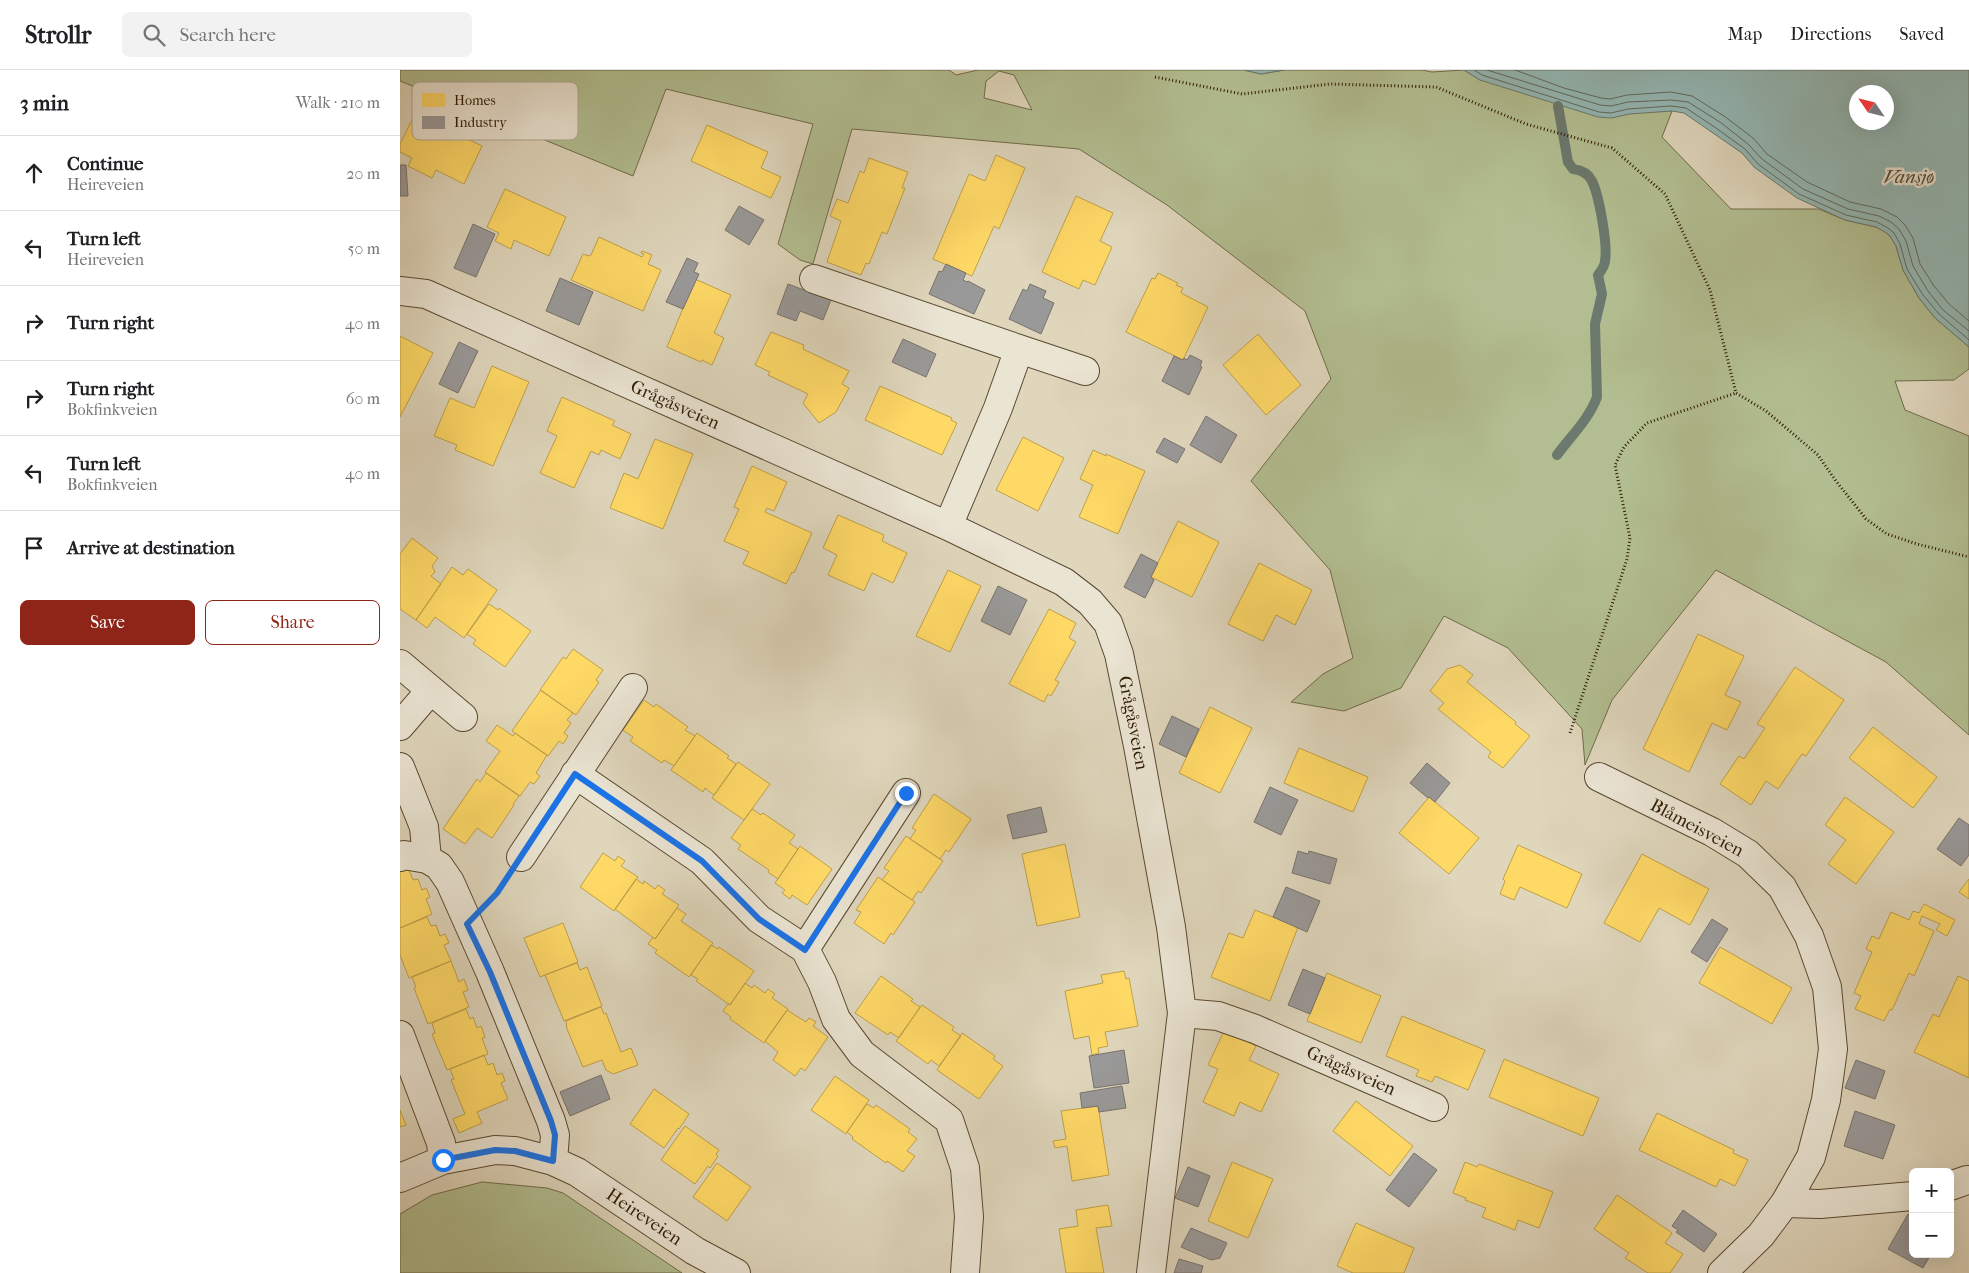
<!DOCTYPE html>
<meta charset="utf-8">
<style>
:root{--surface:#fff;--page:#f2f2f2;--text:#202124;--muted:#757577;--line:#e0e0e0;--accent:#8f2418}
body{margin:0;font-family:"IM FELL French Canon",serif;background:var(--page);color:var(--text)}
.controls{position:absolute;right:15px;bottom:15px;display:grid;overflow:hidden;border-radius:8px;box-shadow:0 5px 20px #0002}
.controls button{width:45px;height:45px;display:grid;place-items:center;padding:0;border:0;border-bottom:1px solid var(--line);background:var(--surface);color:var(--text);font:25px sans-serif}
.compass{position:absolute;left:1449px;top:15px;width:45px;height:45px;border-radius:50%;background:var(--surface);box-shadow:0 5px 20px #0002;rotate:305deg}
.stop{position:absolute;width:15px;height:15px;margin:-11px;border:4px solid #1a73e8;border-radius:50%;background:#fff}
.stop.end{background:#1a73e8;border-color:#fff;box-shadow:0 1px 5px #0008}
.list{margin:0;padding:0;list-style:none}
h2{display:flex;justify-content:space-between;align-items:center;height:65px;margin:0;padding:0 20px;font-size:21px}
h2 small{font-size:16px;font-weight:400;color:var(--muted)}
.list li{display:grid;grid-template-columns:32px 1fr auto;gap:15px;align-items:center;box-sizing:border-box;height:75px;padding:0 20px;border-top:1px solid var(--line)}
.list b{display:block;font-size:19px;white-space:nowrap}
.list p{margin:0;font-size:16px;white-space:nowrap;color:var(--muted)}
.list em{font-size:16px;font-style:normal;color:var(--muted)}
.actions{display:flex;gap:10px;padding:15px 20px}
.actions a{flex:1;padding:11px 0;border:1px solid var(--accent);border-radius:8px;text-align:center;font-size:18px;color:var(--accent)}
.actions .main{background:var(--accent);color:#fff}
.icon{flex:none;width:28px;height:28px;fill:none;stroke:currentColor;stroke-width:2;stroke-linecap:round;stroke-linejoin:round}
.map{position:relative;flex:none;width:1569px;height:1203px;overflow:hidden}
header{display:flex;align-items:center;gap:30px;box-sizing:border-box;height:70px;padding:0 25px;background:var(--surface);border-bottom:1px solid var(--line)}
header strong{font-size:24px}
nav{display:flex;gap:28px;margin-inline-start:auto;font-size:18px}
.search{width:350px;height:45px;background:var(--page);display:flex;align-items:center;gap:12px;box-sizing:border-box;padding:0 18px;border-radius:8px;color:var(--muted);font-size:19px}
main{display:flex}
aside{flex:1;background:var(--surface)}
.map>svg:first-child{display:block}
.green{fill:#b2be91;stroke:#706c4a;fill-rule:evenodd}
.water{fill:#94b8b5;stroke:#6b796e;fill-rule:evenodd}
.homes{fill:#ffd966;stroke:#c0a048}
.industry{fill:#999;stroke:#79736c}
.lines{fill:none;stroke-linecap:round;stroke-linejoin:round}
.shore{stroke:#61695c;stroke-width:1}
.stream{stroke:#6b796e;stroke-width:10}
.minor-casing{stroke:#5a4931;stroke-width:30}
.path{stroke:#2e1a03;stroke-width:3;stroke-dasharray:1 2.5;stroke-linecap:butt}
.minor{stroke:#eae4d3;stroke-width:28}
.route{stroke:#1a73e8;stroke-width:6}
.labels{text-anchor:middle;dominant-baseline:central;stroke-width:5;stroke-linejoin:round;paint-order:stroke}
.street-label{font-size:18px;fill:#2e1a03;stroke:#eae4d3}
.water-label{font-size:19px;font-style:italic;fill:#4d4938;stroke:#eae4d3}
.key{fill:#eae4d3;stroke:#b2a795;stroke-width:1}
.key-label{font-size:14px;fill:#2e1a03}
</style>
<header>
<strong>Strollr</strong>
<div class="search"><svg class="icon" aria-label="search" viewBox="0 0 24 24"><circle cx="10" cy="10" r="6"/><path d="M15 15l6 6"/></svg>Search here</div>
<nav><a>Map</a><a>Directions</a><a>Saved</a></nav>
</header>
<main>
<aside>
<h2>3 min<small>Walk · 210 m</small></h2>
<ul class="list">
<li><svg class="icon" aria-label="ahead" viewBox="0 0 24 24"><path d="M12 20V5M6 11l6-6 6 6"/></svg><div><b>Continue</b><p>Heireveien</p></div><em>20 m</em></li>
<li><svg class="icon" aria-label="left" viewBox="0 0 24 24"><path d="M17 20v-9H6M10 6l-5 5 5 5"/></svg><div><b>Turn left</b><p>Heireveien</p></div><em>50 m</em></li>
<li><svg class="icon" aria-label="right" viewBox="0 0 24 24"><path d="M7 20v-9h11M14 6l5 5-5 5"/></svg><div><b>Turn right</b></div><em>40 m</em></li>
<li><svg class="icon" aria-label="right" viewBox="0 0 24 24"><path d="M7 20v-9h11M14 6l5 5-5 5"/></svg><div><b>Turn right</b><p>Bokfinkveien</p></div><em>60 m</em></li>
<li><svg class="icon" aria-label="left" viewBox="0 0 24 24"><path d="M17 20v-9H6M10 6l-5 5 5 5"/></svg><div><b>Turn left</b><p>Bokfinkveien</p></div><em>40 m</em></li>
<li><svg class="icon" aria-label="arrive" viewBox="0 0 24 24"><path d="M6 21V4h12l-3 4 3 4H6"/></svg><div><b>Arrive at destination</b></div></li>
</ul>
<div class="actions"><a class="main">Save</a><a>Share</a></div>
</aside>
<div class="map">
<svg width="1569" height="1203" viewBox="0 0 1569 1203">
<rect width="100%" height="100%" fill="#dfd6bc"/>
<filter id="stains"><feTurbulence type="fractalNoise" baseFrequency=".004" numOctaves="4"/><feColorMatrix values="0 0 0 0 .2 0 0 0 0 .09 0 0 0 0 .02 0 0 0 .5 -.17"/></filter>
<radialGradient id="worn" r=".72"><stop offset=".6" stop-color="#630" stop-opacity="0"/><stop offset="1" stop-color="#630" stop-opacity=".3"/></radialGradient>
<path class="green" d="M0 0H549L556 5 578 0H844L861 4 884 0H1022L1032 2 1064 0 1080 10 1272 41 1262 67 1331 139H1419L1445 150 1476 157 1485 162 1490 166 1496 176 1503 200 1519 228 1535 248 1569 277V299L1554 310 1495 311 1505 340 1569 366V665L1486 592 1316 500 1212 630 1185 695 1182 659 1108 578 1044 546 1001 618 944 641 891 632 923 604 953 588 930 500 851 411 931 309 905 241 767 135 679 79 452 59 413 194 400 190 378 174 413 54 266 19 233 106 0 11ZM599 1 614 5 632 40 584 28 586 11Z
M82 1112 147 1118 163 1123 282 1203H0V1144L32 1125Z"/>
<path class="water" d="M844 0H884L861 4Z
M1064 0H1569V277L1535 248 1519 228 1503 200 1496 176 1490 166 1485 162 1476 157 1445 150 1397 128 1354 97 1342 83 1284 43 1272 41 1229 44 1212 48 1198 47 1080 10ZM1486 22V52H1456V22Z"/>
<path class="homes" d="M15 44 82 76 64 114 36 100 32 108 8 96 12 88 0 82V74Z
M307 55 368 82 361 98 381 107 371 128 291 91Z
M596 85 625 98 599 159 594 156 572 206 533 189 569 104 585 111Z
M469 88 508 102 502 118H505L487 164 482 162 469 194 466 193 461 205 427 192 441 151 430 146 437 129 448 133 460 101 464 103Z
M105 119 166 147 149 186 114 170 111 179 95 171 99 163 87 157Z
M676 126 713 143 700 171 712 177 695 215 683 210 679 219 642 202Z
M199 167 242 187 244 184 241 183 242 181 252 185 248 194 261 200 243 241 171 210 183 184 189 186 191 185Z
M758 203 778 213 776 215 783 218 781 222 783 224 808 237 783 290 726 262 752 208 755 209Z
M295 209 331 225 314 263 324 268 312 295 302 290 301 292 267 277Z
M371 262 404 275 403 279 449 301 442 314 449 318 436 342 419 353 403 333 408 324 368 305 370 302 355 295Z
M858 264 901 315 866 345 823 295Z
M0 266 33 283 0 347Z
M92 296 129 312 93 396 55 380 57 375 34 366 50 328 74 338Z
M480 316 552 348 551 350 557 353 542 385 465 350Z
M162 327 215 351 212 355 231 364 220 389 201 380 199 385 191 381 174 418 140 403 157 366 147 361Z
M623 367 664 388 638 441 596 420Z
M255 369 293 384 263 459 210 438 224 403 238 409Z
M693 380 706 386V384L745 401 718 464 679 447 693 415 680 409Z
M352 396 387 412 374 441 367 438 365 442 412 463 394 503 392 502 386 514 343 494 349 482 324 471 339 439 334 437Z
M438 445 484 465 482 471 507 483 493 513 472 503 464 521 428 505 437 485 423 478Z
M778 451 819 472 792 527 751 507Z
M12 468 38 488 32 496 35 502 31 506 41 514 16 550 0 539V484Z
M859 493 912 520 895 555 876 545 863 571 828 554Z
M52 497 63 505 68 499 97 520 64 568 35 547 27 558 16 550Z
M548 500 581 516 550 582 516 566Z
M89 534 98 540 99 538 131 561 105 597 73 574 76 570 67 564Z
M649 539 676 553 669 568 676 572 655 610 659 612 651 626 648 624 644 632 609 614Z
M1298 564 1344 586 1325 625 1341 632 1327 660 1312 653 1289 702 1243 679Z
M173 579 203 600 196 610 199 612 176 645 140 620 163 587 166 589Z
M1060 595 1073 605 1067 612 1116 652 1115 654 1130 666 1103 698 1088 687 1091 682 1038 639 1044 633 1030 621 1047 599Z
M1395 597 1444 630 1406 686 1402 684 1378 719 1366 711 1351 735 1320 714 1339 686 1344 689 1365 658 1357 654Z
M141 620 173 643 167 650 171 653 164 663 168 666 163 674 159 671 148 686 112 661Z
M244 630 254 637 256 634 288 657 285 660 295 666 274 696 264 690 262 693 230 671 233 667 223 660Z
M810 637 852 658 820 723 779 703Z
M97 655 113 666 115 663 147 685 136 703 140 706 134 714 130 712 120 726 85 702 100 681 86 671Z
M1473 657 1537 707 1513 738 1449 688Z
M297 663 329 686 327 688 336 694 314 725 305 718 303 722 271 700Z
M899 678 968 707 953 742 884 713Z
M338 692 370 714 344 750 312 728Z
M86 703 119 726 113 734 114 735 92 768 77 758 65 774 43 759 77 709 80 712Z
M534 724 571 749 549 782 546 780 540 789 510 769 516 760 512 758Z
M1029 727 1079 768 1049 804 999 763Z
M1445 727 1494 762 1456 814 1428 794 1446 770 1425 755Z
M352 739 361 745 363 743 395 765 389 773 398 779 378 809 368 802 369 800 338 779 341 775 331 768Z
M506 766 543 791 521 823 518 821 512 830 482 810 489 801 484 798Z
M665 774 680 847 637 856 622 784Z
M1118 775 1182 804 1167 838 1120 817 1114 830 1100 824 1105 811 1103 809Z
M400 776 432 799 407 835 392 825 390 829 382 823 385 820 375 813Z
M203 783 215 791 218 786 225 791 221 796 238 807 214 841 180 817Z
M1242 784 1309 819 1290 855 1259 838 1240 872 1204 853Z
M8 798 13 810 18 809 22 820 26 818 30 827 26 829 32 844 0 858V802Z
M478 807 515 832 493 865 491 863 484 874 454 853 461 842 456 840Z
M236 809 243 814 244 811 255 819 258 815 265 820 262 824 279 835 255 869 215 839Z
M1569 809V829L1559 822Z
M1524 834 1555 850 1547 866 1536 860 1540 854 1522 846 1519 854 1534 861 1514 906 1509 903 1492 940 1490 939 1484 951 1455 939 1461 926 1454 923 1472 882 1466 879 1472 866 1479 869 1491 842 1509 850 1513 841 1519 843Z
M277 838 286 844 281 851 313 873 289 907 255 883 257 880 248 874 253 867 255 869Z
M855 840 898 857 870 931 811 907 829 863 843 868Z
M27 847 31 856 36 855 40 866 45 864 49 873 44 875 51 891 9 908 0 885V858Z
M163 853 178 892 140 907 124 868Z
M311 875 318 879 319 877 354 901 330 935 296 911 298 909 291 905Z
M1320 877 1392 918 1372 954 1299 913Z
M51 891 59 912 64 909 68 920 63 922 69 937 28 954 14 918 16 917 12 907Z
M177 893 180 900 187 897 202 936 164 951 145 905Z
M724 901 726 909 729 908 738 956 705 962 708 976 698 978 699 983 692 985 689 966 674 969 665 921 703 913 701 905Z
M927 903 981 926 961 973 907 951Z
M481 906 513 929 511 931 520 937 499 968 490 962 488 965 455 943Z
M1558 906 1569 911V1008L1514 982 1533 944 1539 947Z
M345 913 352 918 354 915 365 923 368 919 375 924 372 928 388 939 364 973 330 949 331 947 323 941 328 934 330 935Z
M522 935 554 957 552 960 561 966 539 996 531 990 528 994 496 971Z
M201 937 204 944 206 943 221 982 231 978 238 995 213 1004 206 1000 202 990 183 997 167 959 166 951Z
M66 939 70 949 73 947 77 958 81 956 85 967 82 968 88 984 47 1000 32 964 35 963 32 953Z
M387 940 406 952 409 948 416 952 413 956 428 967 405 1001 401 998 395 1006 373 990 378 982 365 971Z
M1002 946 1085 980 1068 1020 1035 1006 1032 1012 1016 1006 1019 1000 986 986Z
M824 961 856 976 849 990 879 1004 861 1042 840 1032 834 1046 803 1032 818 999 808 995Z
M562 963 595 986 593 989 603 996 579 1029 537 1000Z
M84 985 88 995 93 993 97 1005 102 1003 105 1011 101 1013 108 1029 77 1042 82 1053 59 1063 53 1049 65 1044 51 1010 54 1009 50 999Z
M1104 989 1199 1028 1183 1066 1089 1027Z
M435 1006 469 1030 446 1064 411 1040Z
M254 1019 289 1044 279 1059 278 1058 264 1078 230 1054Z
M956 1031 1013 1076 990 1106 933 1061Z
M467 1034 474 1038 476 1035 510 1059 508 1062 517 1069 507 1081 515 1086 503 1102 487 1091 486 1093 452 1069 453 1067 447 1062Z
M698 1036 709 1105 672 1111 667 1076 655 1078 653 1071 666 1069 661 1041Z
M0 1040 6 1055 0 1057Z
M1257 1043 1334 1080 1333 1083 1348 1090 1335 1116 1320 1109 1316 1117 1239 1080Z
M285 1056 319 1080 316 1084 318 1086 310 1098 308 1096 295 1114 261 1090Z
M832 1092 873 1109 848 1168 808 1151Z
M1065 1092 1077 1097 1079 1094 1153 1122 1139 1158 1118 1150 1115 1160 1082 1147 1086 1138 1065 1130 1066 1128 1053 1123Z
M317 1093 351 1117 327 1151 293 1127Z
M1217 1125 1272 1163 1265 1173 1283 1184 1270 1203H1248L1225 1188 1229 1183 1194 1159Z
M708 1135 712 1156 696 1158 704 1203H666L659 1159 678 1156 676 1140Z
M956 1153 1014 1178 1004 1203H953L937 1196Z"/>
<path class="industry" d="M0 95H6L8 126H0Z
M339 136 364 150 349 175 325 160Z
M73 154 95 164 76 207 54 198Z
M287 188 298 193 294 202 299 204 283 239 266 232Z
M546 194 566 203 563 210 567 212 568 211 585 220 574 244 529 224 539 201 542 202Z
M160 208 193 222 179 255 146 241Z
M388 214 431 230 423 250 400 241 396 251 377 244Z
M630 214 646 221 643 228 654 233 641 264 609 249 623 219 627 221Z
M503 269 536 284 526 307 492 292Z
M59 272 78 281 58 323 39 314Z
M790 285 802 291 800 296 802 297 789 325 762 311 774 286 783 290 784 288 787 290Z
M806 346 837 365 821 393 790 375Z
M764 368 785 379 777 393 756 382Z
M741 484 758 493 751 507 754 510 745 528 724 517Z
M598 516 627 530 610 565 581 551Z
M772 646 799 659 786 687 759 674Z
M1027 693 1050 713 1035 732 1029 727 1028 728 1010 713Z
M870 717 898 730 881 765 854 752Z
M641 737 647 762 613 769 607 745Z
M1559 748 1569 755V785L1561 796 1537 779Z
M898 781 908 784 909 781 937 789 930 814 892 803Z
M886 817 920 831 907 862 873 847Z
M1312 849 1328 859 1307 892 1291 882Z
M903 899 925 908 910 944 888 935Z
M724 980 729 1013 694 1018 689 986Z
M1456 990 1485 1001 1475 1029 1445 1018Z
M201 1005 210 1029 170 1046 160 1022Z
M722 1016 726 1038 699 1042 698 1036 682 1038 680 1023Z
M1455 1041 1495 1055 1483 1089 1444 1076Z
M1014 1083 1037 1100 1009 1137 986 1120Z
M788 1097 810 1106 798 1137 775 1128Z
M1283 1140 1317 1164 1304 1182 1276 1162 1278 1160 1272 1156Z
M1508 1144 1513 1147V1184H1531L1523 1198 1488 1179Z
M791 1158 827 1173 820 1188 811 1190 781 1177Z
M779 1189 803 1196 801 1203H774Z"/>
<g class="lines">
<path class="shore" d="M1074 0 1082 5 1199 42 1211 43 1228 39 1271 36 1286 38 1316 58 1345 79 1358 94 1399 124 1446 145 1477 152 1488 158 1494 163 1500 174 1507 199 1523 225 1539 244 1569 270
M1087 0 1200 35 1211 36 1228 32 1271 30 1288 32 1320 52 1348 74 1362 89 1403 119 1448 139 1479 146 1491 152 1499 159 1506 171 1513 196 1528 221 1543 240 1569 261
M1115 0 1164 18 1201 28 1210 29 1227 25 1271 22 1292 26 1324 46 1353 68 1367 84 1407 112 1450 132 1481 139 1497 147 1505 155 1513 168 1520 194 1534 216 1549 234 1569 251"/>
<path class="stream" d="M1157 385C1171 366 1189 349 1197 327L1195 254 1202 224 1198 205C1201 201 1205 196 1205 191 1208 175 1199 125 1192 111 1188 103 1181 100 1173 99L1168 92 1158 36"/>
<defs>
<path id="minor" d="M414 209 619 279
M0 221 26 224 548 456 664 512 690 532 708 553 719 584 738 676 771 857 782 943 751 1203
M548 456 598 338 619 279 685 301
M0 594 63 647
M0 656 30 621
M0 697 24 757 27 789 4 785 0 787
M175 704 302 791 359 849 405 879 422 912 436 949 462 984 549 1050 565 1098 569 1147 565 1203
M1199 707 1312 762 1348 784 1382 817 1409 866 1427 917 1433 979 1426 1030 1411 1087 1385 1133 1361 1165 1322 1203
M121 787 233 618
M27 789 39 796 50 812 90 902 151 1051 155 1065 153 1091
M405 879 506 723
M782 943 818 946 855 959 1034 1037
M0 965 41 1073 43 1090
M0 1108 43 1090 95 1080 115 1081 153 1091 177 1102 295 1181 336 1203
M1550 1116 1567 1110
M1385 1133 1420 1134 1513 1126"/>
</defs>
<use href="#minor" class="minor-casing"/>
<path class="path" d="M755 7 842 24 930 14 1036 17 1126 54 1212 78 1265 124 1310 220 1336 323 1366 341 1418 385 1436 411 1466 449 1487 464 1517 474 1569 487
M1170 663 1227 489 1230 468 1215 395 1224 377 1247 353 1336 323
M91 829 106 810"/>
<use href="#minor" class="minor"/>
</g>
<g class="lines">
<path class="route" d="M43 1090 95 1080 115 1081 153 1091 155 1065 151 1051 90 902 67 854 97 823 175 704 302 791 359 849 405 880 506 723"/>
</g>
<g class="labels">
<g class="street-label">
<text transform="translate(275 335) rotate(24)">Grågåsveien</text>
<text transform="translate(733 653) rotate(79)">Grågåsveien</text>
<text transform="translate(1297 758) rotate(28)">Blåmeisveien</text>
<text transform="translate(951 1001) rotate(24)">Grågåsveien</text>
<text transform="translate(244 1147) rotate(34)">Heireveien</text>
</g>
<g class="water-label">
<text x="1509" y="107">Vansjø</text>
</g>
</g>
<rect x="12" y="12" width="166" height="58" rx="8" class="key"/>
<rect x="22" y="23" width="23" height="14" fill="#ffd966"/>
<rect x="22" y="46" width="23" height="13" fill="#999"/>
<g class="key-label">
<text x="54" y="35">Homes</text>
<text x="54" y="57">Industry</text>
</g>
<rect width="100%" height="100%" filter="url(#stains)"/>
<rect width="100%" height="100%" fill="url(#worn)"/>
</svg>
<div class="controls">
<button>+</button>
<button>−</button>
</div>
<svg class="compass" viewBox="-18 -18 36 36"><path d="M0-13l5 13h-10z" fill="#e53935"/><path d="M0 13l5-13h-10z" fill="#757577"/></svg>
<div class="stop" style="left:43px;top:1090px"></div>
<div class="stop end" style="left:506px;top:723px"></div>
</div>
</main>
